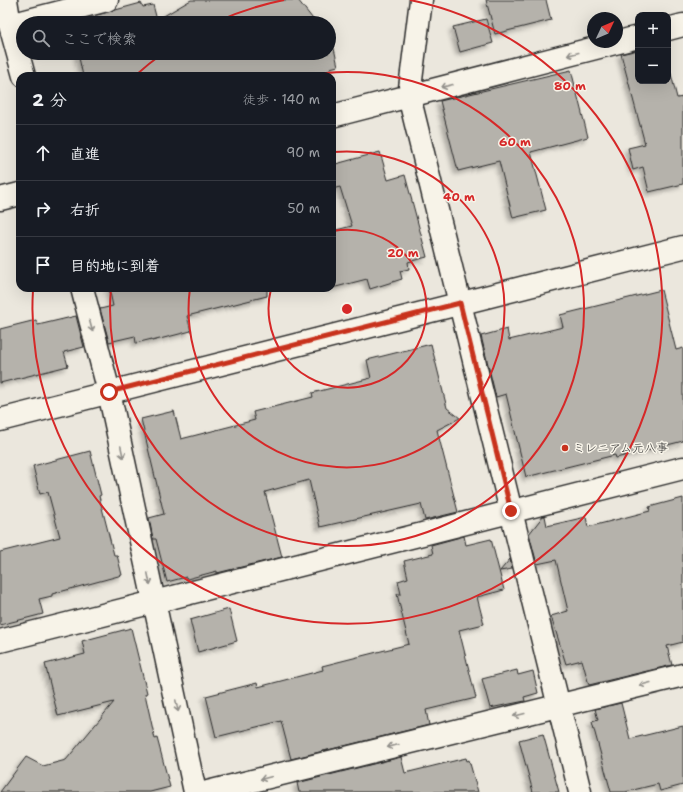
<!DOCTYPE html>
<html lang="ja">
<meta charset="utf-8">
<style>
:root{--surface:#171b24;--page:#242831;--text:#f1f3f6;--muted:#9ea1a6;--line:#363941}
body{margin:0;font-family:"Shantell Sans","Klee One",sans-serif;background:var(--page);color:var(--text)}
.controls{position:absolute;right:12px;top:12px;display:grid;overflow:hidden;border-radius:8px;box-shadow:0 4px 16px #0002}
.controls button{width:36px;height:36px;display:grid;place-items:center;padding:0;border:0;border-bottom:1px solid var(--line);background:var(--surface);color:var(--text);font:20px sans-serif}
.compass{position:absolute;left:587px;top:12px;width:36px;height:36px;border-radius:50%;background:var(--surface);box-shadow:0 4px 16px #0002;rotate:46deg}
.stop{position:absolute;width:12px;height:12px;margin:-9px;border:3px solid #c8321e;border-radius:50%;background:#fff}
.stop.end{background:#c8321e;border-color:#fff;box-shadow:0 1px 4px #0008}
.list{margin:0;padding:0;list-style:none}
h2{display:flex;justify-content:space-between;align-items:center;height:52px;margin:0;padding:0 16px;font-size:17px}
h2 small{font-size:13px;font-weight:400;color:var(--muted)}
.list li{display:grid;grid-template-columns:26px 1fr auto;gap:12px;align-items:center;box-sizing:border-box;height:56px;padding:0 16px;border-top:1px solid var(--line)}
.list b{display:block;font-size:15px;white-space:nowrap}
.list em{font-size:13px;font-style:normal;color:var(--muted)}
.icon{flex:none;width:22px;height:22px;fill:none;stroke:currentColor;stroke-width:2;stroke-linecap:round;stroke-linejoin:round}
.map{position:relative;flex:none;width:683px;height:792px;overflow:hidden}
.search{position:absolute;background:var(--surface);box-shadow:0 4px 16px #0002;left:16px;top:16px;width:320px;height:44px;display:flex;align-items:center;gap:10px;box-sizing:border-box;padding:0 14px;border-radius:22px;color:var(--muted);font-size:15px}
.panel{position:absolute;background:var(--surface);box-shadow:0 4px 16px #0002;left:16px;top:72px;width:320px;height:220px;border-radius:12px}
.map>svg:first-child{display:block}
.building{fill:#b5b2ab;stroke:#2b2b2b;filter:url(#shadow)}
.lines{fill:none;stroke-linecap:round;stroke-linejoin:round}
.minor-casing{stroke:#2b2b2b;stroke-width:25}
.tertiary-casing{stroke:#2b2b2b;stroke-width:25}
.minor{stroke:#f7f3e8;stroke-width:22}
.tertiary{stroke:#f7f3e8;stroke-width:22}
.oneway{stroke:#918f8a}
.route{stroke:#c8321e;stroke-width:5}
.ring{fill:none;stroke:#d62828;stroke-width:2}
.poi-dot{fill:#c8321e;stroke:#f7f3e8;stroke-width:1.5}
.labels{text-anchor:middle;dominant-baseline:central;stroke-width:3;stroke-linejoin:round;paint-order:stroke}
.poi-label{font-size:12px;fill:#2b2b2b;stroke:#f7f3e8;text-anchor:start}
.centre{fill:#d62828;stroke:#f7f3e8;stroke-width:2}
.ring-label{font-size:12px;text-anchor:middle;font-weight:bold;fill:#d62828;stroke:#f7f3e8;stroke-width:3;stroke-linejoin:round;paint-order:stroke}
</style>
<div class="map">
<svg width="683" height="792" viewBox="0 0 683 792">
<defs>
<filter id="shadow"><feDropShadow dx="-3.5" dy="3.5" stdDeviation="2" flood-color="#0004"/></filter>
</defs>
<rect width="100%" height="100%" fill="#ebe7dd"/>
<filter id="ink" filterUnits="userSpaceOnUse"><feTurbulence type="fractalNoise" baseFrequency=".025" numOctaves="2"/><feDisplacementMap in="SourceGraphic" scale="8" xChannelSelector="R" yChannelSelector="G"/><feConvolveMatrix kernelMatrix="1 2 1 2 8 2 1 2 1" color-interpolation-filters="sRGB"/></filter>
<g filter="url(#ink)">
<path class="building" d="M191 0H298L316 23H68L141 3 143 7 153 5 157 20Z
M486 0H546L551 20 495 34Z
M486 19 493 43 460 52 453 27Z
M329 39 333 44 338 66 330 68 332 76H83L78 53H329Z
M638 50V81H668V62L677 98 683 97V184L649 192 643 167 633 170 628 148 645 144 621 54Z
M571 70 588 137 531 152 546 210 513 218 499 161 458 171 440 101Z
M380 152 388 180 405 175 427 257 408 262 409 269 400 271 402 279 370 289 367 279 332 288V231L352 226 340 187 332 189V165Z
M109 288H267V296L187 316 191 331 152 341V339L136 343 135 336 109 342 100 309 113 306Z
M661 290 676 350 683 348V441L616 458 615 455 526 477 506 394 496 397 481 336 507 329 509 340 563 327 560 315Z
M76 316 84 347 64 352 68 366 0 383V329L36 320 38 325Z
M431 344 447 408 460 418 437 430 458 512 425 520 421 504 320 527 309 480 265 492 282 557 217 573V571L187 579 186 577 167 582 156 539H153L149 518 164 514 141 419 174 411 181 439 255 420 253 412 313 397 312 393 371 378 367 360Z
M90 451 101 495 99 496 114 555H117L122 575 52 594V596L39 599 43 614 0 625V552L60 537 48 492 40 494 33 466Z
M683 498V642L667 646 672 665 589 685 582 660 566 664 551 616 568 611 556 560 537 564 529 534 543 516H545L547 526 586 517 588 527 650 511 649 507Z
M464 536 466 545 491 539 504 590 477 597 484 624 459 630 476 698 426 710 429 725 291 759 281 721 216 737 206 696 257 683 258 687 323 670 322 666 409 644 397 594H401L398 581 408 578 404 561 433 554 431 545Z
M510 559 512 569 500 571Z
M229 609 237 641 198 652 190 620Z
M131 628 147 693 145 694 155 739 157 738 170 787 150 792H0L26 757 43 766 66 760 114 702 58 716 45 664 85 654 82 641Z
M517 670 518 675 533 671 538 693 524 697 525 701 490 708 482 679Z
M621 703 630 739 683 726V785L660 791 658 784 625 792H611L592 722 598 720 595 709Z
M543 734 559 792H533L519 740Z
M401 757 405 773 466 758 467 761 469 760 478 792H299L297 783Z"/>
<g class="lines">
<defs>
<path id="minor" d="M6 0 10 25 24 76
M421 0 409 96 580 792
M10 25 107 0
M668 29 683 25
M332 116 638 37
M0 199 20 194
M82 288 109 392 195 792
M0 641 683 468
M208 792 683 675"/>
<path id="tertiary" d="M0 420 683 247"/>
</defs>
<use href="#minor" class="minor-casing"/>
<use href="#tertiary" class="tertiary-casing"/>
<use href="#minor" class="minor"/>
<use href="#tertiary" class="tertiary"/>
</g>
<defs><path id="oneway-shaft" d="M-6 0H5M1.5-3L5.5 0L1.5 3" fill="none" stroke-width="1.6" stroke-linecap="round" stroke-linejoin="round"/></defs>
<g class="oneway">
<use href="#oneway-shaft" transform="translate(573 54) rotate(165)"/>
<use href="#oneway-shaft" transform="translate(447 86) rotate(165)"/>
<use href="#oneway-shaft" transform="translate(91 326) rotate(75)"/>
<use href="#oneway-shaft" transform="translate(122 452) rotate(78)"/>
<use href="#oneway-shaft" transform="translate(149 579) rotate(78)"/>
<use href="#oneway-shaft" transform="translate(645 684) rotate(166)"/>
<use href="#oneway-shaft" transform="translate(177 706) rotate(78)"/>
<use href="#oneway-shaft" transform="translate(519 715) rotate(166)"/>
<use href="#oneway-shaft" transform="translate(393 746) rotate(166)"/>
<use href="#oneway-shaft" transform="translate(266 778) rotate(166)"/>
</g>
</g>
<g class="lines" filter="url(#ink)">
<path class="route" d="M109 392 460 303 511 511"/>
</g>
<g class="ring">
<path d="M333 231A79 79 0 1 1 271 289"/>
<path d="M333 152A158 158 0 1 1 190 288"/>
<path d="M304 76A237 237 0 1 1 111 288"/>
<path d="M136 75A315 315 0 0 1 162 54M216 22A315 315 0 0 1 284 0M410 0A315 315 0 1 1 33 290"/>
</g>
<circle class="poi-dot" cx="565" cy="448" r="4"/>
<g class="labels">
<g class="poi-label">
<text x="573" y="448">ミレニアム元八事</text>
</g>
</g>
<circle cx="347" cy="309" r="6" class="centre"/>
<g class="ring-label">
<text x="570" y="90">80 m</text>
<text x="515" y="146">60 m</text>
<text x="459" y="201">40 m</text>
<text x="403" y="257">20 m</text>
</g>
</svg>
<div class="controls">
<button>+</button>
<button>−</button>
</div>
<svg class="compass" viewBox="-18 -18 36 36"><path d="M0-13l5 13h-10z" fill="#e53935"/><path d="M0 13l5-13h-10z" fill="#9ea1a6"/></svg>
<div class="stop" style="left:109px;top:392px"></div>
<div class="stop end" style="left:511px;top:511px"></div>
<div class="search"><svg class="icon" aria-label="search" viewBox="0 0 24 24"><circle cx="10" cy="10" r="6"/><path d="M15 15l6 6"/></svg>ここで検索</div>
<section class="panel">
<h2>2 分<small>徒歩 · 140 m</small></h2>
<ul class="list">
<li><svg class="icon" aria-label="ahead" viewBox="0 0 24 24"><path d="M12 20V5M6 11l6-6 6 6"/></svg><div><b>直進</b></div><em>90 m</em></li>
<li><svg class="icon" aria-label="right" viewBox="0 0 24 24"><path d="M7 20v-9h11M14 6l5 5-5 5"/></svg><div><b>右折</b></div><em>50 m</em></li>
<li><svg class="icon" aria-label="arrive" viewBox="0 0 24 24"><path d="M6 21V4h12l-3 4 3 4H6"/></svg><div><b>目的地に到着</b></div></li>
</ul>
</section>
</div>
